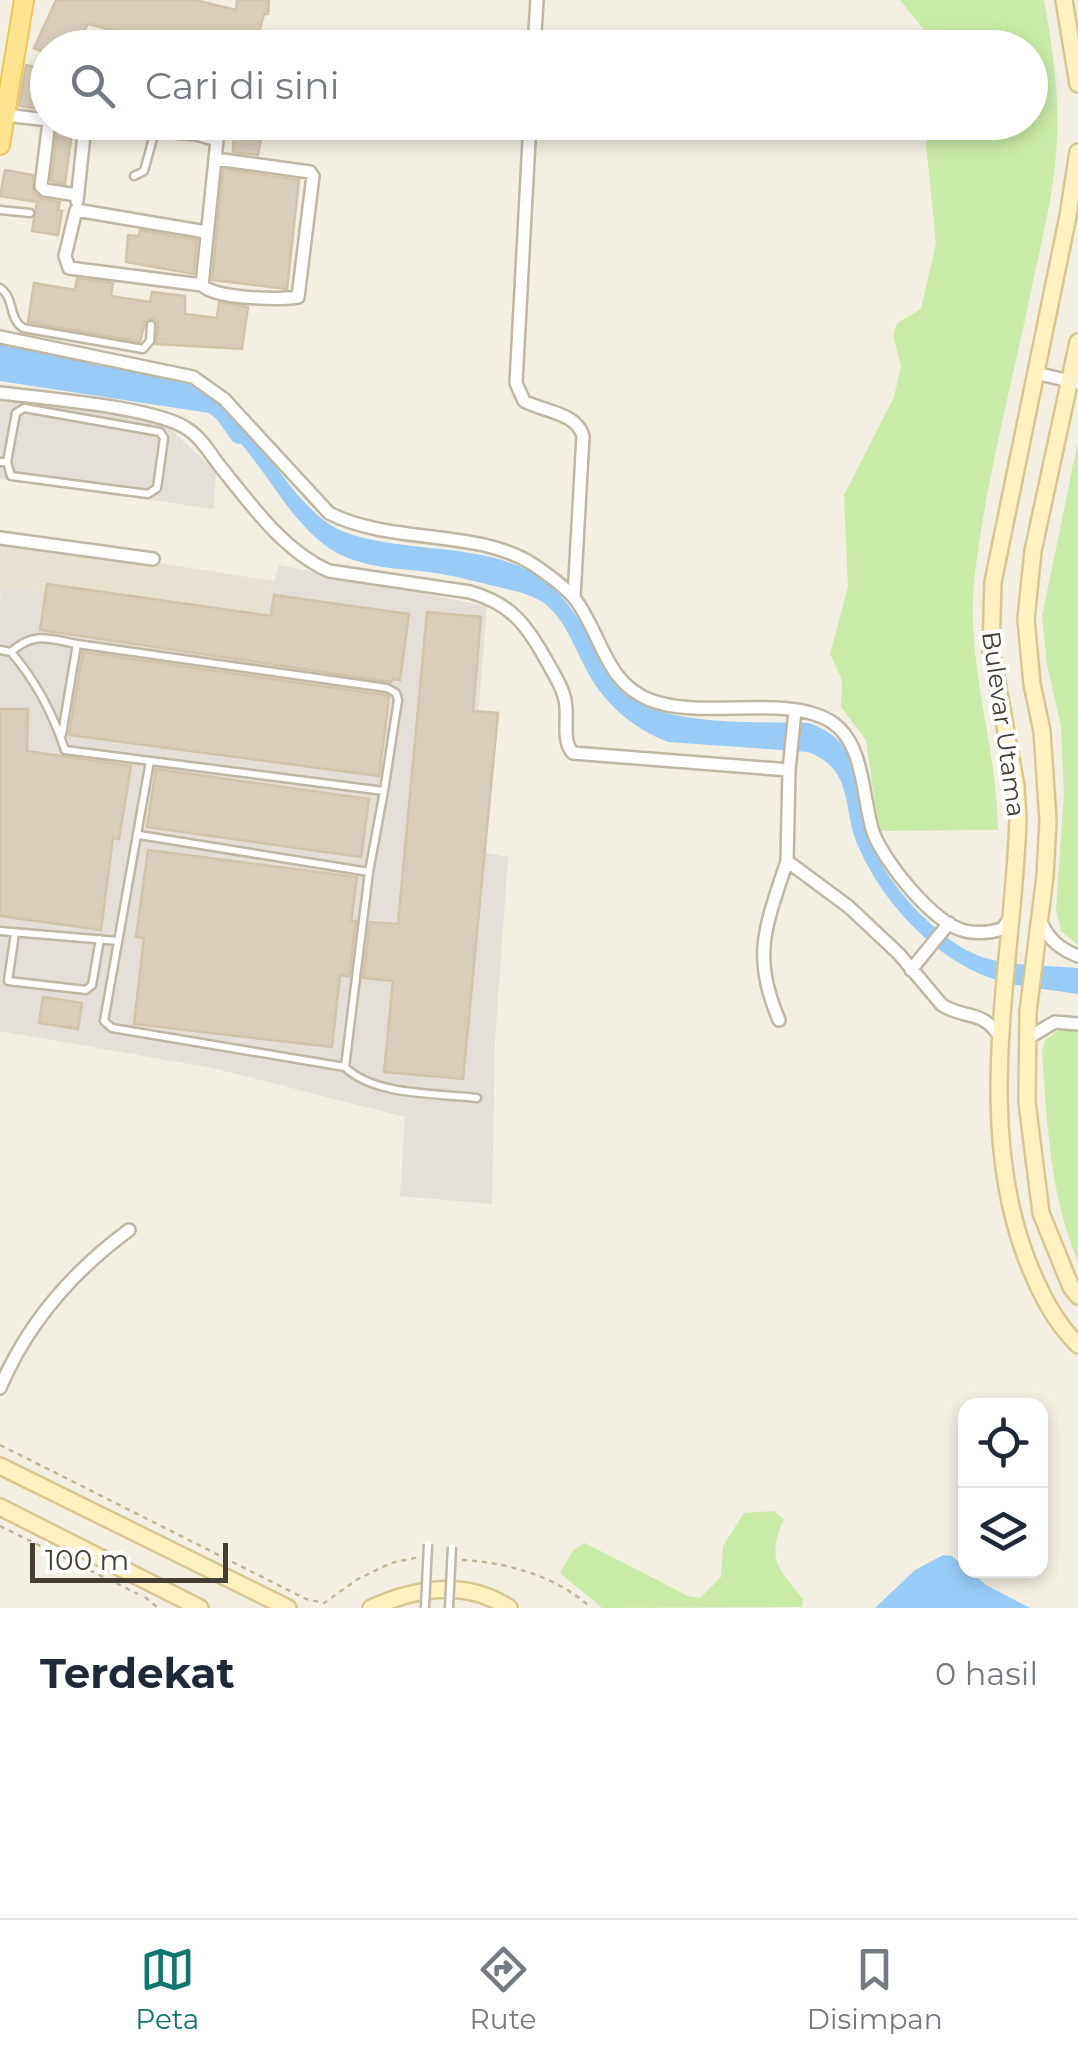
<!DOCTYPE html>
<html lang="id">
<style>
:root{--surface:#fff;--page:#f6f6f7;--text:#1f2937;--muted:#747a83;--line:#e0e1e3;--accent:#0f766e}
body{margin:0;font-family:Montserrat,sans-serif;background:var(--page);color:var(--text)}
.controls{position:absolute;right:30px;bottom:30px;display:grid;overflow:hidden;border-radius:20px;box-shadow:0 5px 15px #0003}
.controls button{width:90px;height:90px;display:grid;place-items:center;padding:0;border:0;border-bottom:2px solid var(--line);background:var(--surface);color:var(--text);font:50px sans-serif}
.scale{position:absolute;left:30px;bottom:25px;width:198px;box-sizing:border-box;padding-left:10px;border:5px solid #453e32;border-top:0;font-size:28px;line-height:35px;white-space:nowrap;color:#453e32;-webkit-text-stroke:8px #fff;paint-order:stroke}
.list{margin:0;padding:0;list-style:none}
h2{display:flex;justify-content:space-between;align-items:center;height:130px;margin:0;padding:0 40px;font-size:42px}
h2 small{font-size:32px;font-weight:400;color:var(--muted)}
.icon{flex:none;width:55px;height:55px;fill:none;stroke:currentColor;stroke-width:2;stroke-linecap:round;stroke-linejoin:round}
.map{position:relative;flex:none;width:1078px;height:1608px;overflow:hidden}
.search{position:absolute;background:var(--surface);box-shadow:0 5px 15px #0003;left:30px;right:30px;top:30px;height:110px;display:flex;align-items:center;gap:25px;box-sizing:border-box;padding:0 35px;border-radius:55px;color:var(--muted);font-size:38px}
.sheet{height:310px;background:var(--surface)}
nav{display:flex;justify-content:space-around;align-items:center;box-sizing:border-box;height:140px;border-top:2px solid var(--line);background:var(--surface);font-size:28px;color:var(--muted)}
nav a{display:grid;justify-items:center;gap:5px}
nav .on{color:var(--accent)}
.map>svg:first-child{display:block}
.residential{fill:#e7e1d0}
.industrial{fill:#e4dfd8}
.green{fill:#caeba7}
.water{fill:#98ccf6}
.lines{fill:none;stroke-linecap:round;stroke-linejoin:round}
.river{stroke:#98ccf6;stroke-width:22}
.building{fill:#d8cdba;stroke:#d1c3a9;stroke-width:2.5}
.service-casing{stroke:#bfb7a4;stroke-width:11}
.minor-casing{stroke:#bfb7a4;stroke-width:16}
.secondary-casing{stroke:#d7c68d;stroke-width:20}
.primary-casing{stroke:#eec656;stroke-width:22}
.path{stroke:#c2b394;stroke-width:2.5;stroke-dasharray:5 5;stroke-linecap:butt}
.service{stroke:#fff;stroke-width:6}
.minor{stroke:#fff;stroke-width:11}
.secondary{stroke:#fff2c0;stroke-width:15}
.primary{stroke:#ffe38f;stroke-width:18}
.service-bridge-casing{stroke:#bfb7a4;stroke-width:11;stroke-linecap:butt}
.service-bridge{stroke:#fff;stroke-width:6}
.labels{text-anchor:middle;dominant-baseline:central;stroke-width:8;stroke-linejoin:round;paint-order:stroke}
.street-label{font-size:25px;fill:#453e32;stroke:#fff}
</style>
<div class="map">
<svg width="1078" height="1608" viewBox="0 0 1078 1608">
<rect width="100%" height="100%" fill="#f3efe2"/>
<path class="residential" d="M0 532 36 544 274 581 263 618 4 587 0 596Z"/>
<path class="industrial" d="M0 394 130 412 163 422 216 472 214 509 0 479Z
M279 565 487 606 478 715 499 719 481 852 508 857 495 1040 492 1204 400 1196 405 1117 213 1068 0 1031V601L3 587 263 618Z"/>
<path class="green" d="M900 0H1044C1052 45 1059 89 1057 135 1056 183 1044 231 1034 277 1014 376 985 482 974 582 966 667 997 745 998 830L879 831 866 740 841 707 842 680 830 654 848 587 844 495 894 397 901 366 893 336 897 323 921 309 936 243 926 144 932 123 1030 122V48L938 47Z
M1078 442V945L1061 931 1056 910 1064 794 1061 726 1047 665 1042 616Z
M1061 1029 1078 1030V1262C1050 1194 1047 1124 1042 1051L1045 1040Z
M773 1511 784 1519C766 1559 778 1568 803 1599L802 1607 602 1608 560 1573 573 1550 585 1543 688 1596 700 1598 721 1577 723 1546 744 1513Z"/>
<path class="water" d="M0 345C77 359 176 364 236 419 271 451 301 517 347 533 409 555 489 540 545 581 576 605 594 648 614 681 644 729 756 721 808 723 866 741 852 791 869 838 884 882 940 944 985 958 1011 966 1050 965 1078 968V994C1046 989 1009 987 980 974 927 950 882 900 859 848 841 810 856 770 808 752L668 742C632 728 602 702 585 667 574 646 564 618 544 603 529 593 511 590 494 586 477 582 459 577 442 574 407 568 369 570 337 553 284 523 262 452 209 413L0 381Z
M943 1555 952 1556 986 1585 1030 1608H875L915 1570Z"/>
<g class="lines">
<path class="river" d="M126 372 200 386 216 399 240 433"/>
</g>
<path class="building" d="M56 0H195L236 10 237 0H269L268 14H264L255 48H126L128 34 88 24 76 48H48V54L34 48Z
M26 65 48 69V110L19 106Z
M234 122H264L258 155 233 152Z
M58 125 62 130 72 132 65 184 51 181Z
M223 169 299 180 287 289 212 280Z
M5 170 33 175 34 193 42 199 60 202 58 210 62 211 58 235 32 231 37 202 0 196Z
M140 230 197 240 194 274 126 262 128 235 139 236Z
M77 278 113 283 111 296 150 302 152 292 185 296V314L217 318 219 302 248 307 242 349 156 344 158 324 152 318 145 322 140 342 28 322 34 283 75 290Z
M47 584 271 616 274 595 409 614 400 680 392 679 391 682 40 630Z
M427 612 481 617 473 711 498 713 463 1079 384 1072 393 981 363 978 370 922 398 924Z
M83 652 385 695 389 697 379 776 69 735Z
M0 709H28L27 751 131 766 119 839 113 838 101 930 0 916Z
M156 769 369 799 361 857 147 827Z
M148 850 357 877 351 921H356L349 976 340 975 332 1047 134 1024 144 938 136 937Z
M43 997 82 1003 78 1029 39 1023Z"/>
<g class="lines">
<defs>
<path id="service" d="M134 176 144 171 155 131
M0 210 30 213
M0 288C15 298 8 318 23 328L143 349 150 341 151 325
M0 462H7L11 476 148 494 157 488 164 438 160 432 24 408 16 413 7 462
M0 650 11 652C36 681 53 714 65 750L384 791 369 872 345 1067C374 1096 437 1093 477 1098
M11 652C34 631 49 639 77 644
M62 734 77 644 387 688 396 693 398 700 384 791
M150 761 104 1021 112 1028 345 1067
M139 835 369 872
M0 931 118 941
M15 933 8 981 86 990 92 985 100 939"/>
<path id="minor" d="M534 48 537 0
M5 115 48 120
M49 122 41 186 45 190 77 195
M67 122 196 134 217 140 202 285C216 299 278 300 298 297L313 176 310 172 216 159
M530 122 516 383 524 401C544 412 576 412 583 436L574 597
M77 201 85 125
M202 285 69 268 65 256 76 210 206 232
M0 337 193 377 224 399 329 513C391 545 478 528 534 565 547 574 566 587 575 599 601 633 605 683 650 700 701 720 785 694 830 721 865 742 862 798 873 832 884 862 933 923 965 931 978 934 989 933 1002 929L1010 918
M1035 373 1078 383
M0 393C41 398 159 407 189 430 201 438 210 453 219 465 250 503 283 551 329 571L470 592C513 604 528 627 549 665 555 676 563 688 565 700 569 717 561 741 573 753L789 770
M0 538 153 559
M795 711 789 770 787 861 849 907 899 954 942 1005C966 1020 982 1009 1000 1037
M1041 922C1049 940 1060 949 1078 956
M911 970 949 923
M779 1020C751 955 766 926 787 861
M1026 1039 1055 1022 1078 1024
M0 1388C28 1322 72 1272 129 1230"/>
<path id="secondary" d="M1064 0 1078 84
M1078 152 1068 216 993 582 991 650 1016 786 1018 820C1013 966 973 1119 1027 1260 1040 1292 1053 1320 1078 1345
M1078 342 1033 551 1026 619 1032 684 1042 731 1048 821 1045 876 1028 1012 1027 1102 1041 1213 1071 1287 1078 1296
M0 1466 288 1608
M0 1507 200 1608
M371 1608C415 1588 466 1579 509 1608"/>
<path id="primary" d="M0 145 24 0"/>
</defs>
<use href="#service" class="service-casing"/>
<use href="#minor" class="minor-casing"/>
<use href="#secondary" class="secondary-casing"/>
<use href="#primary" class="primary-casing"/>
<path class="path" d="M0 1445 306 1599 324 1603 358 1579 391 1563 419 1557
M0 1526 138 1594
M462 1560C506 1562 559 1577 591 1608
M145 1597 158 1608"/>
<use href="#service" class="service"/>
<use href="#minor" class="minor"/>
<use href="#secondary" class="secondary"/>
<use href="#primary" class="primary"/>
<defs>
<path id="service-bridge" d="M425 1608 428 1544
M449 1608 452 1547"/>
</defs>
<use href="#service-bridge" class="service-bridge-casing"/>
<use href="#service-bridge" class="service-bridge"/>
</g>
<g class="labels">
<g class="street-label">
<text transform="translate(1004 724) rotate(82)">Bulevar Utama</text>
</g>
</g>
</svg>
<div class="controls">
<button><svg class="icon" aria-label="locate" viewBox="0 0 24 24"><circle cx="12" cy="12" r="6"/><path d="M12 2v4M12 18v4M2 12h4M18 12h4"/></svg></button>
<button><svg class="icon" aria-label="layers" viewBox="0 0 24 24"><path d="M12 4l9 5-9 5-9-5zM3 14l9 5 9-5"/></svg></button>
</div>
<div class="scale">100 m</div>
<div class="search"><svg class="icon" aria-label="search" viewBox="0 0 24 24"><circle cx="10" cy="10" r="6"/><path d="M15 15l6 6"/></svg>Cari di sini</div>
</div>
<section class="sheet">
<h2>Terdekat<small>0 hasil</small></h2>
<ul class="list">
</ul>
</section>
<nav>
<a class="on"><svg class="icon" aria-label="map" viewBox="0 0 24 24"><path d="M3 6l6-2 6 2 6-2v14l-6 2-6-2-6 2zM9 4v14M15 6v14"/></svg>Peta</a>
<a><svg class="icon" aria-label="directions" viewBox="0 0 24 24"><path d="M12 3l9 9-9 9-9-9zM9 14v-3h6M13 9l2 2-2 2"/></svg>Rute</a>
<a><svg class="icon" aria-label="saved" viewBox="0 0 24 24"><path d="M7 4h10v16l-5-4-5 4z"/></svg>Disimpan</a>
</nav>
